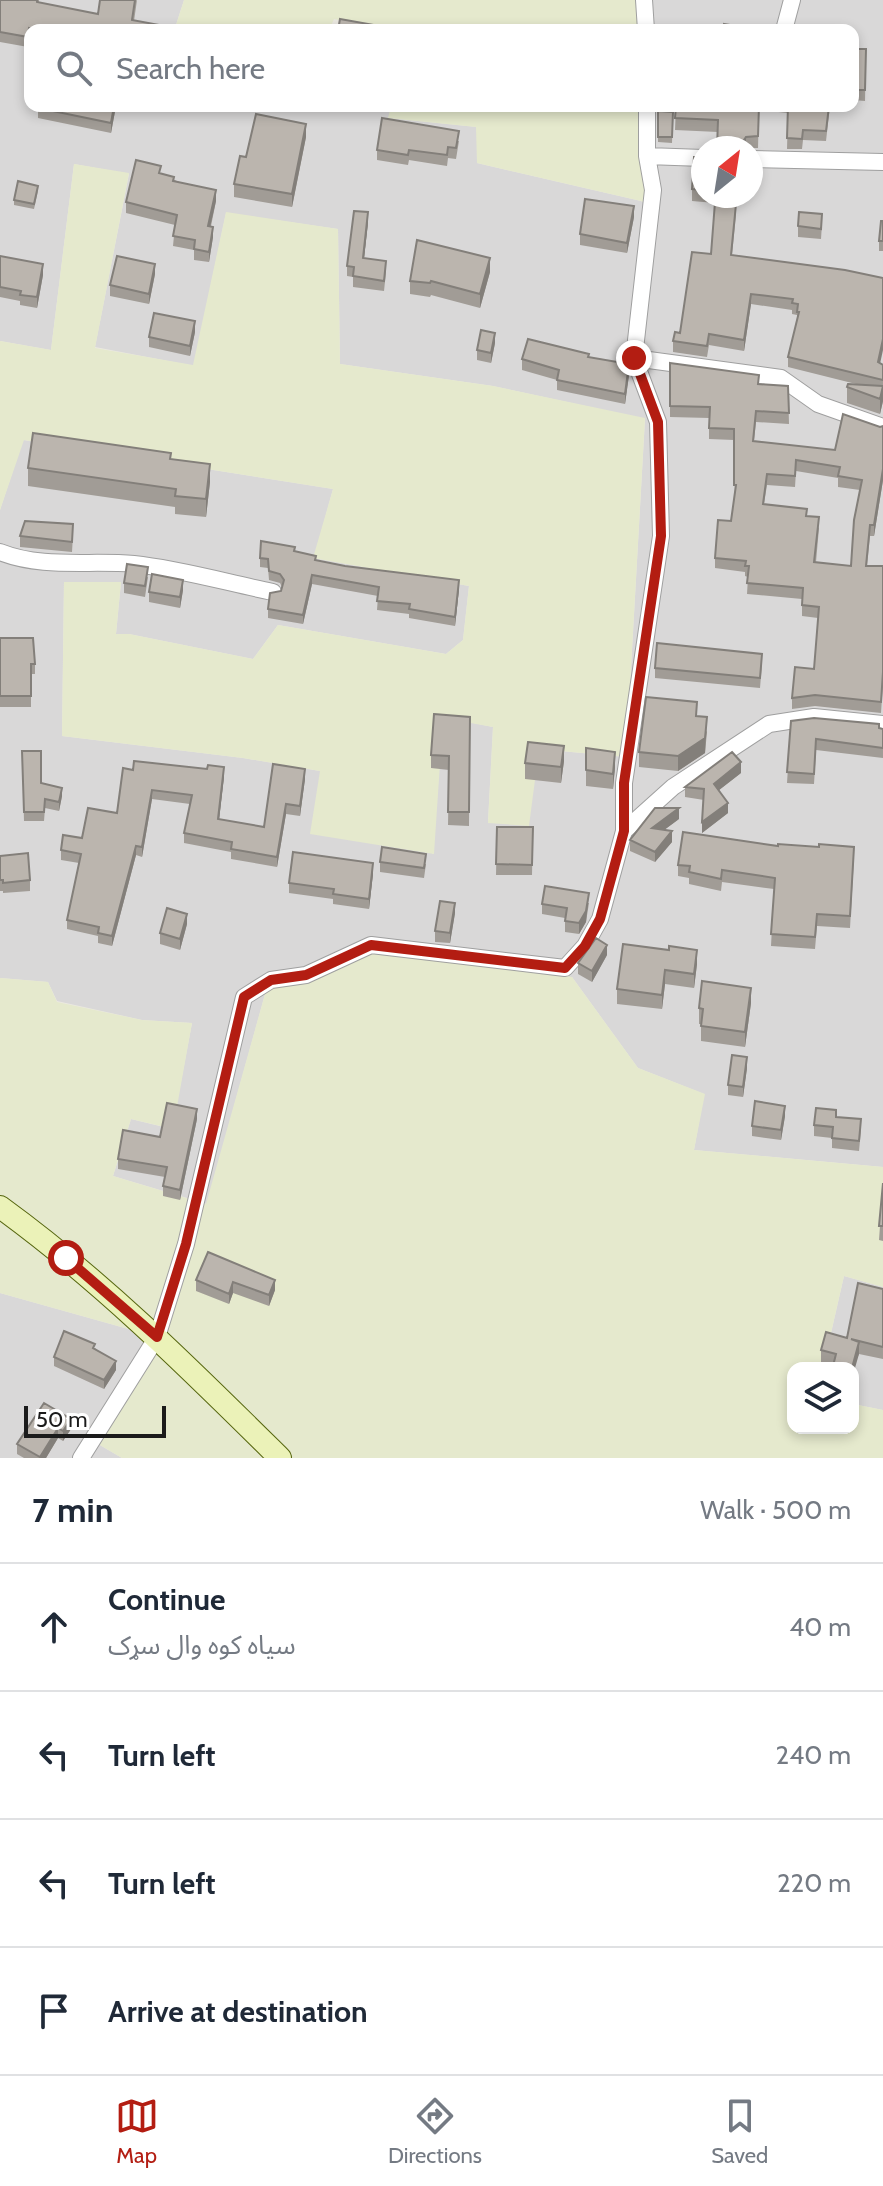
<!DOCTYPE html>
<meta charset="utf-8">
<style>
:root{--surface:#fff;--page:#f6f6f7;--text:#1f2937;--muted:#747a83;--line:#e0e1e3;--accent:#b31d12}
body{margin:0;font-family:Cabin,"Noto Sans Arabic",sans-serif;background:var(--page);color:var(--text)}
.controls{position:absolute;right:24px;bottom:24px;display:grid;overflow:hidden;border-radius:16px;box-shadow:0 4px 12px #0003}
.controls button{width:72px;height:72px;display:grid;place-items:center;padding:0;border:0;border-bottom:2px solid var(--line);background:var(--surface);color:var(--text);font:40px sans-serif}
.compass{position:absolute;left:691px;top:136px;width:72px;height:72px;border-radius:50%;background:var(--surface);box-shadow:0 4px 12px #0003;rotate:30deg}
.scale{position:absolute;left:24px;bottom:20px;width:142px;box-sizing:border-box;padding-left:8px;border:4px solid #1b1b1b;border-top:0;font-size:22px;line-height:28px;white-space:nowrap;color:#1b1b1b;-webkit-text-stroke:6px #fff;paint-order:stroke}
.stop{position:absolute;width:24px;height:24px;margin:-18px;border:6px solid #b31d12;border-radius:50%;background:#fff}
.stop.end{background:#b31d12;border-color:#fff;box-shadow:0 2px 8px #0008}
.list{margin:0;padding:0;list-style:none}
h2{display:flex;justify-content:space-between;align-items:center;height:104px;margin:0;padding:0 32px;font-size:34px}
h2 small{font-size:26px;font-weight:400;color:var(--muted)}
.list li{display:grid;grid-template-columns:52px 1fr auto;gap:24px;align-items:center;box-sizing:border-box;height:128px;padding:0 32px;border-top:2px solid var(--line)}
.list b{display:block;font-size:30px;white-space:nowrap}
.list p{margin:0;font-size:26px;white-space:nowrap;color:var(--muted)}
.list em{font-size:26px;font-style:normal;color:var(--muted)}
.icon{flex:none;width:44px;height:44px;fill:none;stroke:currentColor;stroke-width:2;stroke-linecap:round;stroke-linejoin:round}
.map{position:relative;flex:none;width:883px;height:1458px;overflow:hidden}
.search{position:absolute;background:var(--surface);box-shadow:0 4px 12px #0003;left:24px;right:24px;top:24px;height:88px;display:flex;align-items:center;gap:20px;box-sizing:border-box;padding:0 28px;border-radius:16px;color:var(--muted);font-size:30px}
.sheet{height:616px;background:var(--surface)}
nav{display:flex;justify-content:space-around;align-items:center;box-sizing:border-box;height:112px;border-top:2px solid var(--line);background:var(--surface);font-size:22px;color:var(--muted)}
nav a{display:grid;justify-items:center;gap:4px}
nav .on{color:var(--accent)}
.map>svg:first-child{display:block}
.residential{fill:#d9d8d8;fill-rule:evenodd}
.farmland{fill:#e5e9cd}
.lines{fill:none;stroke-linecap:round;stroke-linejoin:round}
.street-casing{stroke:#9f9f9f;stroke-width:18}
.secondary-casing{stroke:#55650e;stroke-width:24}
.street{stroke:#fff;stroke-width:16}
.secondary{stroke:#ebf2b8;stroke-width:22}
.wall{fill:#a19c96;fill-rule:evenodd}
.shaded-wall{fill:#837f7a}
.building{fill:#bbb5ae;stroke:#837f7a;stroke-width:2;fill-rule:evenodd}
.route{stroke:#b31d12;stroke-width:10}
</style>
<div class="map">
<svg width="883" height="1458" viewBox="0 0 883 1458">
<rect width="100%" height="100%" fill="#ebe9e1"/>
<path class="residential" d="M0 0H184L176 25 199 30H30V106H391L389 118 477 127V163L641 201 650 205 647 106H853V30H646L644 0H883V1167L694 1150 704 1094 638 1068 572 977 267 987 207 1204 113 1176 131 1119 172 1129 192 1023 142 1020 57 1001 48 982 0 978V510L23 440 333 489 314 558 469 586 463 640 446 654 278 625 253 659 129 634H116L121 582H64L62 736 243 758 320 771 433 854 443 717 493 727 488 822 538 749 626 757 645 419 493 386 340 364 338 229 226 213 194 366 95 347 129 174 74 164 51 350 0 341ZM703 148H751V196H703Z
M844 1276 883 1287V1410L853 1404V1368H823Z
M0 1293 157 1337 93 1441 122 1458H0Z"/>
<path class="farmland" d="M184 0H644L646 30H394L334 19 329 30H199L176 25Z
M391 106H647L651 206 641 201 477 163 476 127 388 118Z
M74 164 129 173 95 348 193 365 226 212 338 229 340 364 493 386 645 418 626 757 539 749 529 826 488 823 493 727 443 718 434 854 310 834 320 771 243 758 62 736 64 582H121L116 634H129L253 659 278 625 446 654 463 640 469 586 313 558 333 489 24 440 0 510V341L51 350Z
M373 940 572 977 638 1068 705 1094 694 1150 883 1167V1287L844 1276 823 1368H793V1428H853V1404L883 1410V1458H122L93 1441 157 1337 0 1293V978L48 982 57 1002 142 1020 192 1023 173 1129 131 1119 113 1176 206 1204 267 987Z"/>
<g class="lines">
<defs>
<path id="street" d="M644 0 646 30
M784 30 792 0
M647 156 703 158
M751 159 883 162
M634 358 781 378 818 404 883 427
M0 552C43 569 89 560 134 564 181 569 228 583 273 592
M624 831V783L661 536 658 422 634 358 653 190 647 156V106
M81 1458 157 1337 186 1244 244 997 271 980 306 975 371 945 565 968 585 946 600 919 624 831 673 787 769 724 814 717 883 724"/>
<path id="secondary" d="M0 1207C102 1281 191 1370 280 1458"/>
</defs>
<use href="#street" class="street-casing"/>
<use href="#secondary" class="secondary-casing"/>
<use href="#street" class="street"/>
<use href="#secondary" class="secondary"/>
</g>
<path class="wall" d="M0 0H39V3L98 14 137 0 134 21 186 30H30V39L28 47 0 42Z
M853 49H866L865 101 853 100Z
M38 106H116L111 133 38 118Z
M338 106H353L352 110Z
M676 106H830L826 141 803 140 802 149H787L788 113 759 110 758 148H717L718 132 675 130Z
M658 111 673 112 672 143 658 142Z
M306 137 292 207 234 197V184L246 157Z
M459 141 456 159 448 158 447 166 409 160 408 165 377 160V150Z
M703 157V196H724V203L736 215 732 255 883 365V401L880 414 847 403V387L856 384 788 367V357L797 321V315L792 314V310L751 304 744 351 709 345 707 357 673 352V341L680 333 711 254 715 203 692 201V189Z
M751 157 757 158 756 182H751Z
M161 173 216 201 211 226 213 237 209 262 194 260V250L173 246 175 225 126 213V202Z
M38 191 34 209 14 205V200Z
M634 217 627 253 580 245V234Z
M883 221V251H879V241Z
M368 223 364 258 386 272 384 291 353 287V277L347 276V266Z
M822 224 821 239 798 237V226Z
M0 256 43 275 37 308 20 305V301L0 297Z
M490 272 480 308 431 295 430 297 410 294V281Z
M155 274 149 304 110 296V285Z
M195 332 190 356 149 347V337Z
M495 343 491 363 477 360V350Z
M589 357 629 375 625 404 557 390V380L522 370V359Z
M670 363 759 384 788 386 789 424 756 422 754 441 835 450 883 426V480L874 536H870L867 566H883V683L881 713 815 706 792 709V698L814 669 818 618 802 616V599L747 594 748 577 745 576V572L715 568V558L731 521 735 496 734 440 709 439V418L670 417ZM796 471 838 478V487L860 490 851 566 816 562 819 528 807 516 764 504 767 485 795 487Z
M171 459 210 482 206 517 175 514V507L28 486V468Z
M73 535 72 552 20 547V536Z
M295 551 316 560 459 589 455 626 409 618V614L377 610 378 596 312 584 303 624 268 618V609L281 591 282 587 280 583 269 580 268 568 260 567V558Z
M148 577 145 597 124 593V583Z
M183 590 180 608 149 602V592Z
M0 638 35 664V674H31V707H0Z
M762 664 760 688 655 678V668Z
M470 717 469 826 448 825 449 770 431 768V755Z
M697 717 707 732 705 753 678 771 639 767V752Z
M791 721 883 729V758L816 750 814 784 787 783Z
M586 748 615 767 613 789 586 786Z
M22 751 41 783 62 796 59 811 45 808 44 821H24Z
M564 761 561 783 525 779V763Z
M133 770 224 777 219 820 264 827 305 779 300 816 286 814 277 867 231 859V852L184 843V833L190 804 152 799 142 857 136 855 112 946 98 943V936L67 929V920L79 863 61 860V850L82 838 117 813Z
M741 773 719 790 728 813 702 833 704 800 685 797V787Z
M679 819 664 830 672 842 655 862 630 851V840Z
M497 827H533L532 875H496Z
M0 856 30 880V891L3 893V891H0Z
M854 858 850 928 817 926 815 949 771 946 774 889 722 882 721 891 689 884V878L678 876V865Z
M380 862 426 864 424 878 380 872Z
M373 874 369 909 333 904V899L289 893V883Z
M589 903 586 922 579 934 565 932V918L542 914V904Z
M455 913 450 943 435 942V931Z
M187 924 180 950 160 944V933Z
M623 944 697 964 694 988 665 984 662 1009 617 1004V989Z
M607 955 592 982 578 974V963Z
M751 1003 745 1047 701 1041V1024H699V1008Z
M747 1068 743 1097 728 1095V1085Z
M785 1116 781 1140 752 1136V1126Z
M836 1117 861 1130 859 1151 832 1148V1138L814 1136V1125Z
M197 1119 180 1200 163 1196V1186L165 1177 118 1169V1159Z
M883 1183V1241L879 1240Z
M196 1280H275V1290L269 1306 233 1293 229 1304 196 1291Z
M883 1289V1359L859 1354 853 1368H833V1366L821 1362V1350L847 1338Z
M95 1348 116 1370 104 1389 54 1366V1357Z
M44 1403 71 1429 63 1441 58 1438 46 1458H24L17 1454V1444Z"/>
<path class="shaded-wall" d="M114 106H116L111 133V123Z
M306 124V137L292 207V194Z
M746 137V148H740V146Z
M216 190V201L208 236V226Z
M634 206V217L627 253V243Z
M368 212V223L363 268V258Z
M213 227V237L209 262V252Z
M490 258V272L480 308V294Z
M43 264V275L37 308V297Z
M155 264V274L149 304V294Z
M751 294V304L744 351V340Z
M195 321V332L190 356V346Z
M495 333V343L491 363V353Z
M883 339V350L878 373V362Z
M629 364V375L625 404V394Z
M883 386V401L880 414V399Z
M210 464V482L206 517V499Z
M883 469V480L874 536V525Z
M312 575V584L303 624V615Z
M183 580V590L180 608V597Z
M459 580V589L455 626V617Z
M707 717 705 753 678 771V756Z
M564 746V761L561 783V767Z
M615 752V767L613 789V774Z
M741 762V773L714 794V784Z
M224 767V777L218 829V819Z
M305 769V779L300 816V806Z
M62 788V796L59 811V802Z
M152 790V799L142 857V847Z
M728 803V813L702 833V822Z
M286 804V814L277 867V857Z
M679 808V819L652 839V828Z
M672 831V842L655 862V852Z
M136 846V855L112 946V936Z
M373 863V874L369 909V899Z
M589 893 586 922 579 934V923Z
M455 903V913L450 943V933Z
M187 914V924L180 950V939Z
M607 945V955L592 982V971Z
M697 950V964L694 988V974Z
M665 970V984L662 1009V995Z
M751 988V1003L745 1047V1032Z
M747 1057V1068L743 1097V1087Z
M785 1106V1116L781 1140V1130Z
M197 1109V1119L180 1200V1190Z
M275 1280V1290L269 1306V1295Z
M233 1282V1293L229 1304V1294Z
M859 1342V1354L853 1375V1368H852Z
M116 1361V1370L104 1389V1380Z
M71 1419V1429L63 1441V1431Z
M58 1428V1438L46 1458H40Z"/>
<path class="building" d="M0 0H37V2L98 14 100 0H135L132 20 186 30H39L29 28 28 37 0 32Z
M340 19 391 28V30H338Z
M724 24 760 30H723Z
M853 49H866L865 90H853Z
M38 106H114L111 123 38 108Z
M676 106H759L758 136 746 137 740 146 741 148H717L718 120 675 118Z
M788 106H829L826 131 803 130 802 139 787 138Z
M658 111 673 112 672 137H658Z
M256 114 306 124 292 194 234 184 240 156 246 157Z
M382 118 459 131 456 148 448 147 447 155 409 150 408 155 377 150Z
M694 157H703V190L692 189Z
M751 157 757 158 756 170H751Z
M136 160 161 166 159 173 174 177 173 181 216 190 208 226 213 227 209 252 194 249 195 240 173 236 177 215 126 202Z
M18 181 38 186 34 204 14 200Z
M585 199 634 206 627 243 580 234Z
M715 202 736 204 731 255 845 270 883 278V339L878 362 883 365V380L788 357 799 312H797L798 304 792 303 793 299 751 294 744 340 709 334 707 346 673 341 675 332 680 333 692 252 711 254Z
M354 211 368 212 363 258 386 261 384 281 353 276 354 267 347 266Z
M799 212 822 214 821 229 798 226Z
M881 221H883V241H879Z
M417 240 490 258 480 294 431 281 430 283 410 281Z
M0 256 43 264 37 297 20 295 21 291 0 287Z
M117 256 155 264 149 294 110 285Z
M154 313 195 321 190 346 149 337Z
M481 330 495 333 491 353 477 350Z
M528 339 589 354 588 357 629 364 625 394 557 380 559 370 522 359Z
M670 363 759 375 758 384 788 386 789 413 756 411 753 441 835 450 843 414 880 427 883 426V469L874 525H870L866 566H883V672L881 702 815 695 792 698 795 667 814 669 819 607 802 605 803 588 747 583 749 566H745L746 561 715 558 718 520 731 521 736 485H734V429L709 428 710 407 670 406ZM796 460 840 467 838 476 862 480 854 520 851 566 814 562 819 517 806 516 807 509 763 504 767 474 795 476Z
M848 384 883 386 880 399 847 387Z
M33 433 171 453 170 459 210 464 206 499 175 496 176 489 28 468Z
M25 521 73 524 72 542 20 536Z
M261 541 295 547 294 551 316 556 315 560 345 566 459 580 455 617 409 609 410 604 377 601 379 587 312 575 303 615 268 609 270 593 281 591 284 580 280 574 269 571 268 559 260 558Z
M127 564 148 567 145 586 124 583Z
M152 574 183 580 180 597 149 592Z
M0 638H33L35 664H31V696H0Z
M657 643 762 654 760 678 655 668Z
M646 697 697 702 696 716 707 717 705 738 678 756 639 752Z
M434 714 470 717 469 812H448L449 756 431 755Z
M814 718 879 724V728L883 729V748L816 739 814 774 787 772 791 721Z
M528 742 564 746 561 767 525 763Z
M586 748 615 752 613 774 586 770Z
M22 751H41V783L62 788 59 802 45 799 44 812H24Z
M732 752 741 762 714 784 728 803 702 822 704 789 685 787Z
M134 761 207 769 208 765 224 767 218 819 264 827 273 764 305 769 300 806 286 804 277 857 231 849 232 842 184 833 192 795 152 790 142 847 136 846 112 936 98 933 99 927 67 920 81 854 61 850 63 835 82 838 88 808 117 813 123 768 133 770Z
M655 808H679L652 828 672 831 655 852 630 840Z
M497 827H533L532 865 496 864Z
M683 832 778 846V844L819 847V844L854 847 850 916 817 914 815 937 771 934 775 878 722 870 721 879 689 872 690 866 678 865Z
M382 847 426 854 424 868 380 862Z
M293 852 373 863 369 899 333 894 334 889 289 883Z
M28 853 30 880 3 883V880H0V856Z
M545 886 589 893 586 911 579 923 565 921 567 908 542 904Z
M440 901 455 903 450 933 435 931Z
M167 908 187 914 180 939 160 933Z
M596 938 607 945 592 971 578 963Z
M623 944 669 950V946L697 950 694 974 665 970 662 995 617 989Z
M702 981 751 988 745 1032 701 1026 703 1009 699 1008Z
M732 1055 747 1057 743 1087 728 1085Z
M755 1101 785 1106 781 1130 752 1126Z
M167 1103 197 1109 180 1190 163 1186 167 1167 118 1159 123 1130 160 1137Z
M816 1108 836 1110V1117L861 1119 859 1141 832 1138 833 1127 814 1125Z
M883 1183V1226H879Z
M208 1252 275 1280 269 1295 233 1282 229 1294 196 1280Z
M858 1283 883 1289V1347L851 1339 859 1342 852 1368H841L833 1366 836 1354 821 1350 826 1332 847 1338Z
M64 1331 95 1344 93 1348 116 1361 104 1380 54 1357Z
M44 1403 71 1419 63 1431 58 1428 40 1457 17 1444Z"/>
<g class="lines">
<path class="route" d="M66 1258 157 1337 186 1244 244 997 271 980 306 975 371 945 565 968 585 946 600 919 624 831V783L661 536 658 422 634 358"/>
</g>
</svg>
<div class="controls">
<button><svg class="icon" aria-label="layers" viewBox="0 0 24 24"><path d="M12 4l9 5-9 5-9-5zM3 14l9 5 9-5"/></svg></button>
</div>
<svg class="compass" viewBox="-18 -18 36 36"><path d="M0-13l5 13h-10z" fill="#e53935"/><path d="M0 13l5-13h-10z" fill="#747a83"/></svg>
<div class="scale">50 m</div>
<div class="stop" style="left:66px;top:1258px"></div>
<div class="stop end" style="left:634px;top:358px"></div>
<div class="search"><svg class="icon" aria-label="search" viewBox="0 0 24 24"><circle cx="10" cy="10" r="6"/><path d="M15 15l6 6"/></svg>Search here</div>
</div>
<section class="sheet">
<h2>7 min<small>Walk · 500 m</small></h2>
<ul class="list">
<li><svg class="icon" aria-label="ahead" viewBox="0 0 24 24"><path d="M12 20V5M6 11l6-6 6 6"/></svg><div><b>Continue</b><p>سیاه کوه وال سړک</p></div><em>40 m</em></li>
<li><svg class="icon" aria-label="left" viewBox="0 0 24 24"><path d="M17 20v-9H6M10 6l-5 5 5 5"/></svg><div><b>Turn left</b></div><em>240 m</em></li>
<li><svg class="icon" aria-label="left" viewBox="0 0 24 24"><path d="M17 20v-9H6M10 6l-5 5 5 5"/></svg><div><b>Turn left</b></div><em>220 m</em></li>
<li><svg class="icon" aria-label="arrive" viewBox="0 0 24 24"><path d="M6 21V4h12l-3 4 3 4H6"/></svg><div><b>Arrive at destination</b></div></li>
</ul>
</section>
<nav>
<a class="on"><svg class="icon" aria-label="map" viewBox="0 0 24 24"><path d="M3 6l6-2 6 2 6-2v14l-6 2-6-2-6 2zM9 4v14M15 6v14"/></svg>Map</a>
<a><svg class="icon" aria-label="directions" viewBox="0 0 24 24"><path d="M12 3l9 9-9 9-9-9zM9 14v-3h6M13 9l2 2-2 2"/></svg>Directions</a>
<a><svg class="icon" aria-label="saved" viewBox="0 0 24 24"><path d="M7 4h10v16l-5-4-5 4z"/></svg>Saved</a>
</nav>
